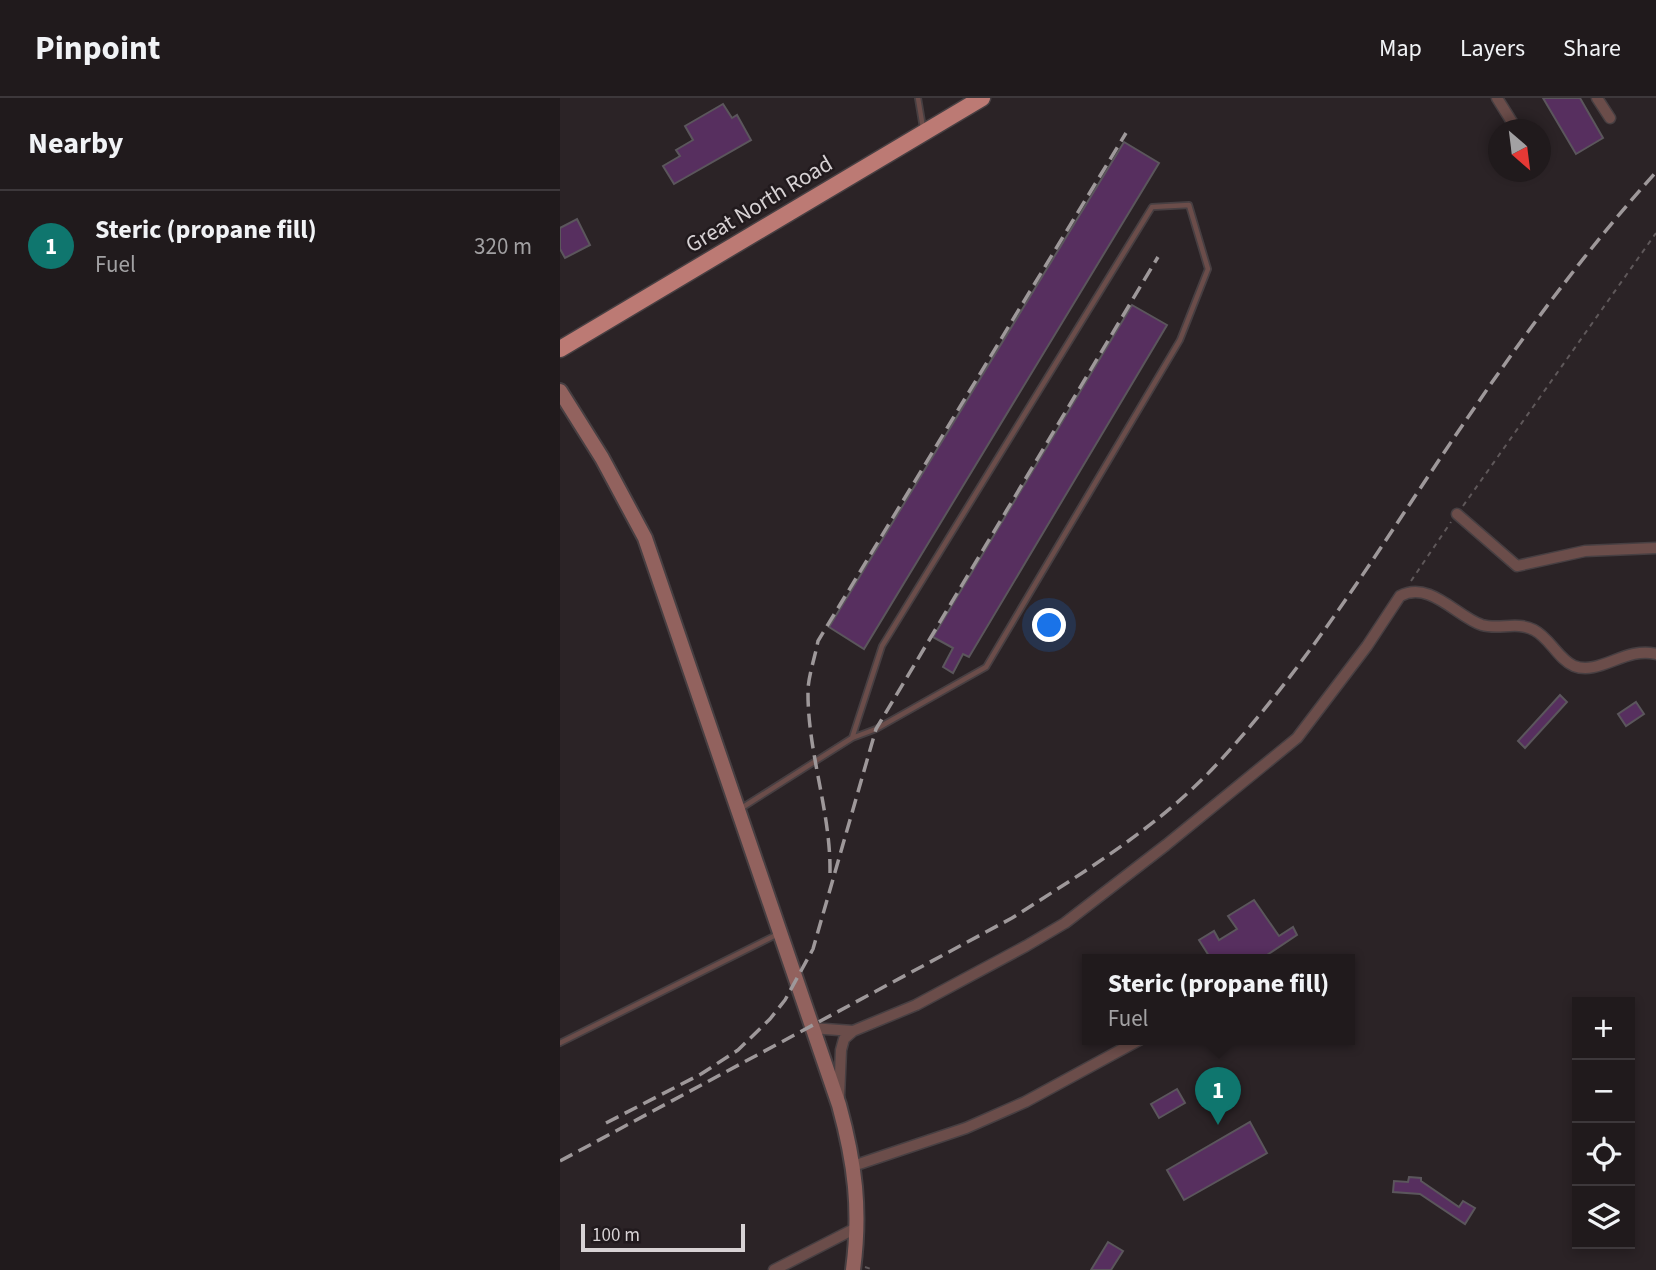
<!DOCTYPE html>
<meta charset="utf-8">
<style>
:root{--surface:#201a1c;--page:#282325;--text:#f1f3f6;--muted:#a2a1a3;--line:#3d383b;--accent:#0f766e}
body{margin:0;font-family:"Source Sans 3",sans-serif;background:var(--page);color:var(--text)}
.controls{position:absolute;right:21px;bottom:21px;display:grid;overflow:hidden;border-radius:0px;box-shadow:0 4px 10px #0003}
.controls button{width:63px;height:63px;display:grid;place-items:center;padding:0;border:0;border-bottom:2px solid var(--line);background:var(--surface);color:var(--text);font:35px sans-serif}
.compass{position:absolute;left:928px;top:21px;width:63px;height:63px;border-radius:50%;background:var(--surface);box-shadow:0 4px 10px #0003;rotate:152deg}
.scale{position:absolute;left:21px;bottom:18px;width:164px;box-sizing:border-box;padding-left:7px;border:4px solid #d7d2d4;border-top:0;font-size:19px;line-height:24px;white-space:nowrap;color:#d7d2d4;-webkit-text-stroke:5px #211a1d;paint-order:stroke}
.you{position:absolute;left:490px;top:528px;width:24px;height:24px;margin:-18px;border:5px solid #fff;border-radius:50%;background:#1a73e8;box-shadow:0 0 0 10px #1a73e833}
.badge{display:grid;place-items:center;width:46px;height:46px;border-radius:50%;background:var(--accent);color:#fff;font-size:23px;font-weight:700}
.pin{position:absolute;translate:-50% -58px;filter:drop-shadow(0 2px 4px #0008)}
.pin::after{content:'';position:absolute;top:37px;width:24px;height:21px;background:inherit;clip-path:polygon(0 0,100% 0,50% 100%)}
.popup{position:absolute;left:522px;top:856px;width:273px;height:91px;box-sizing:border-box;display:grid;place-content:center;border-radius:0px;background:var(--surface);filter:drop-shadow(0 2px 5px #0005);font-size:23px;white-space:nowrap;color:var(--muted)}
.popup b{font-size:26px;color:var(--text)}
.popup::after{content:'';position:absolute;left:50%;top:100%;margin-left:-14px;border:14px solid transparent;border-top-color:var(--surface)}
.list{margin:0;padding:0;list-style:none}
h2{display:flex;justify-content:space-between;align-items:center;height:91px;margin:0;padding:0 28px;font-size:30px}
h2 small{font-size:23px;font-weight:400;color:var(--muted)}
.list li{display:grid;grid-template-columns:46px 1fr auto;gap:21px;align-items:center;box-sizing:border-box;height:112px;padding:0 28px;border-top:2px solid var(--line)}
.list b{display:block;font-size:26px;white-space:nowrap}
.list p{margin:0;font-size:23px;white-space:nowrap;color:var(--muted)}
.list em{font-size:23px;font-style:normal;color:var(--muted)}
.icon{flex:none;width:38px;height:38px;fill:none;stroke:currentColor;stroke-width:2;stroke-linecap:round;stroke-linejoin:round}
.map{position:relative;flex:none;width:1096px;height:1172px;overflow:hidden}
header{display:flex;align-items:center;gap:42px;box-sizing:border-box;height:98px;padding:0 35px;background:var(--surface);border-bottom:2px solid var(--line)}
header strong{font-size:33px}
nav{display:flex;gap:38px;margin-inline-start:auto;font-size:24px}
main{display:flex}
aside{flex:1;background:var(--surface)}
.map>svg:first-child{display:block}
.building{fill:#572f5f;stroke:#5b565c;stroke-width:2}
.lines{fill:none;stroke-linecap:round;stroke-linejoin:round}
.service-casing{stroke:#473f42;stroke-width:8}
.minor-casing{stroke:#473f42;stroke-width:13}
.secondary-casing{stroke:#473f42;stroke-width:18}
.trunk-casing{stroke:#473f42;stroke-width:19}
.path{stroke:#5f585a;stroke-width:2;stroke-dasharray:5 5;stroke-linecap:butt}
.service{stroke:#6b4d4a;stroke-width:4.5}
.minor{stroke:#6b4d4a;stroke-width:10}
.secondary{stroke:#92625e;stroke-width:14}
.trunk{stroke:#bc7a74;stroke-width:16}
.rail{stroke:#9e989a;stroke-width:3.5;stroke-dasharray:14 7;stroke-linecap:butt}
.labels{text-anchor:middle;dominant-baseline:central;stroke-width:5;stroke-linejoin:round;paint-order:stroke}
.street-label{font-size:23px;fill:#d7d2d4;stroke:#211a1d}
</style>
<header>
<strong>Pinpoint</strong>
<nav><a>Map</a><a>Layers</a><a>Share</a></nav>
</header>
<main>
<aside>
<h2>Nearby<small></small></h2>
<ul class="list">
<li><span class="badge">1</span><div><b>Steric (propane fill)</b><p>Fuel</p></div><em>320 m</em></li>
</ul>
</aside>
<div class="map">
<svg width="1096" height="1172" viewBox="0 0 1096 1172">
<rect width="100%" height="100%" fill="#2b2326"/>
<path class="building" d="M983 0H1020L1043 40 1016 56Z
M163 6 172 20 177 17 191 42 114 86 103 68 120 58 116 52 133 42 125 28Z
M564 44 599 65 304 551 269 529Z
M17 121 30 147 5 160 0 151V130Z
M572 207 607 227 409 559 403 556 393 575 383 569 393 550 373 539Z
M1000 597 1007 604 965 650 958 643Z
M1076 604 1084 616 1066 628 1058 616Z
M694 802 719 838 733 829 737 837 701 861H651L639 842 654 833 659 842 677 831 668 818Z
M617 991 625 1005 599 1020 591 1006Z
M690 1024 707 1055 624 1102 607 1072Z
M849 1079 861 1080V1083L899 1109 903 1103 915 1110 905 1126 860 1096 833 1094 834 1083 848 1084Z
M548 1144 563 1153 551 1172H531Z"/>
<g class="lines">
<defs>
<path id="service" d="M358 0 363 30
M180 711 292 640 316 631 426 569 620 242 648 171 629 107 592 109 322 548 292 640
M0 945 218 836"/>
<path id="minor" d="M937 0 957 32
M1037 0 1050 20
M897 416 957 468 1025 453 1096 450
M251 930 293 933
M279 999 281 952 284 941 293 933 356 907 466 848 505 825 606 747 737 640 807 548 840 498C870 482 897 519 922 527 939 532 957 523 974 532 990 540 998 561 1014 568 1039 578 1066 548 1096 556
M293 1068 406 1030 465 1004 581 941
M214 1172 298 1129"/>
<path id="secondary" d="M0 293 42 360 85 440 279 1007C295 1065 301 1112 293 1172"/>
<path id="trunk" d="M0 251 422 0"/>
</defs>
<use href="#service" class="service-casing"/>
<use href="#minor" class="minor-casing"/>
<use href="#secondary" class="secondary-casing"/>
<use href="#trunk" class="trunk-casing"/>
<path class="path" d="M903 408 1096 135
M851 483 891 424
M305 1169 314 1172"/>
<use href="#service" class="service"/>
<use href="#minor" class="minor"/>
<use href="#secondary" class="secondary"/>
<use href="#trunk" class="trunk"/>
<path class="rail" d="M270 775C271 713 247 654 248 591 249 576 255 559 258 543L566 35
M46 1025 141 976 178 952 210 921 225 902 253 851 316 631 598 159
M0 1063 452 820C524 774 600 728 658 665 758 556 832 429 915 309 971 227 1030 148 1096 74"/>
</g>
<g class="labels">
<g class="street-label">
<text transform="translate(199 106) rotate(-31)">Great North Road</text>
</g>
</g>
</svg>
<div class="controls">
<button>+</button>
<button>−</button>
<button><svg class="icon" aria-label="locate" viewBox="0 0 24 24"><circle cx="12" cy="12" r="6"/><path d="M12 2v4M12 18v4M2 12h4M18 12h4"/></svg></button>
<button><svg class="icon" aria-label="layers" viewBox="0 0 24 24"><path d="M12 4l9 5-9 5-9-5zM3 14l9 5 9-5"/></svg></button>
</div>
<svg class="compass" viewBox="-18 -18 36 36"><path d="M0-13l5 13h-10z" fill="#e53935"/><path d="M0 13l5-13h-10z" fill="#a2a1a3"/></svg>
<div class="scale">100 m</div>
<div class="you"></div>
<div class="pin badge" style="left:658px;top:1027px">1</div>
<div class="popup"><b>Steric (propane fill)</b>Fuel</div>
</div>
</main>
